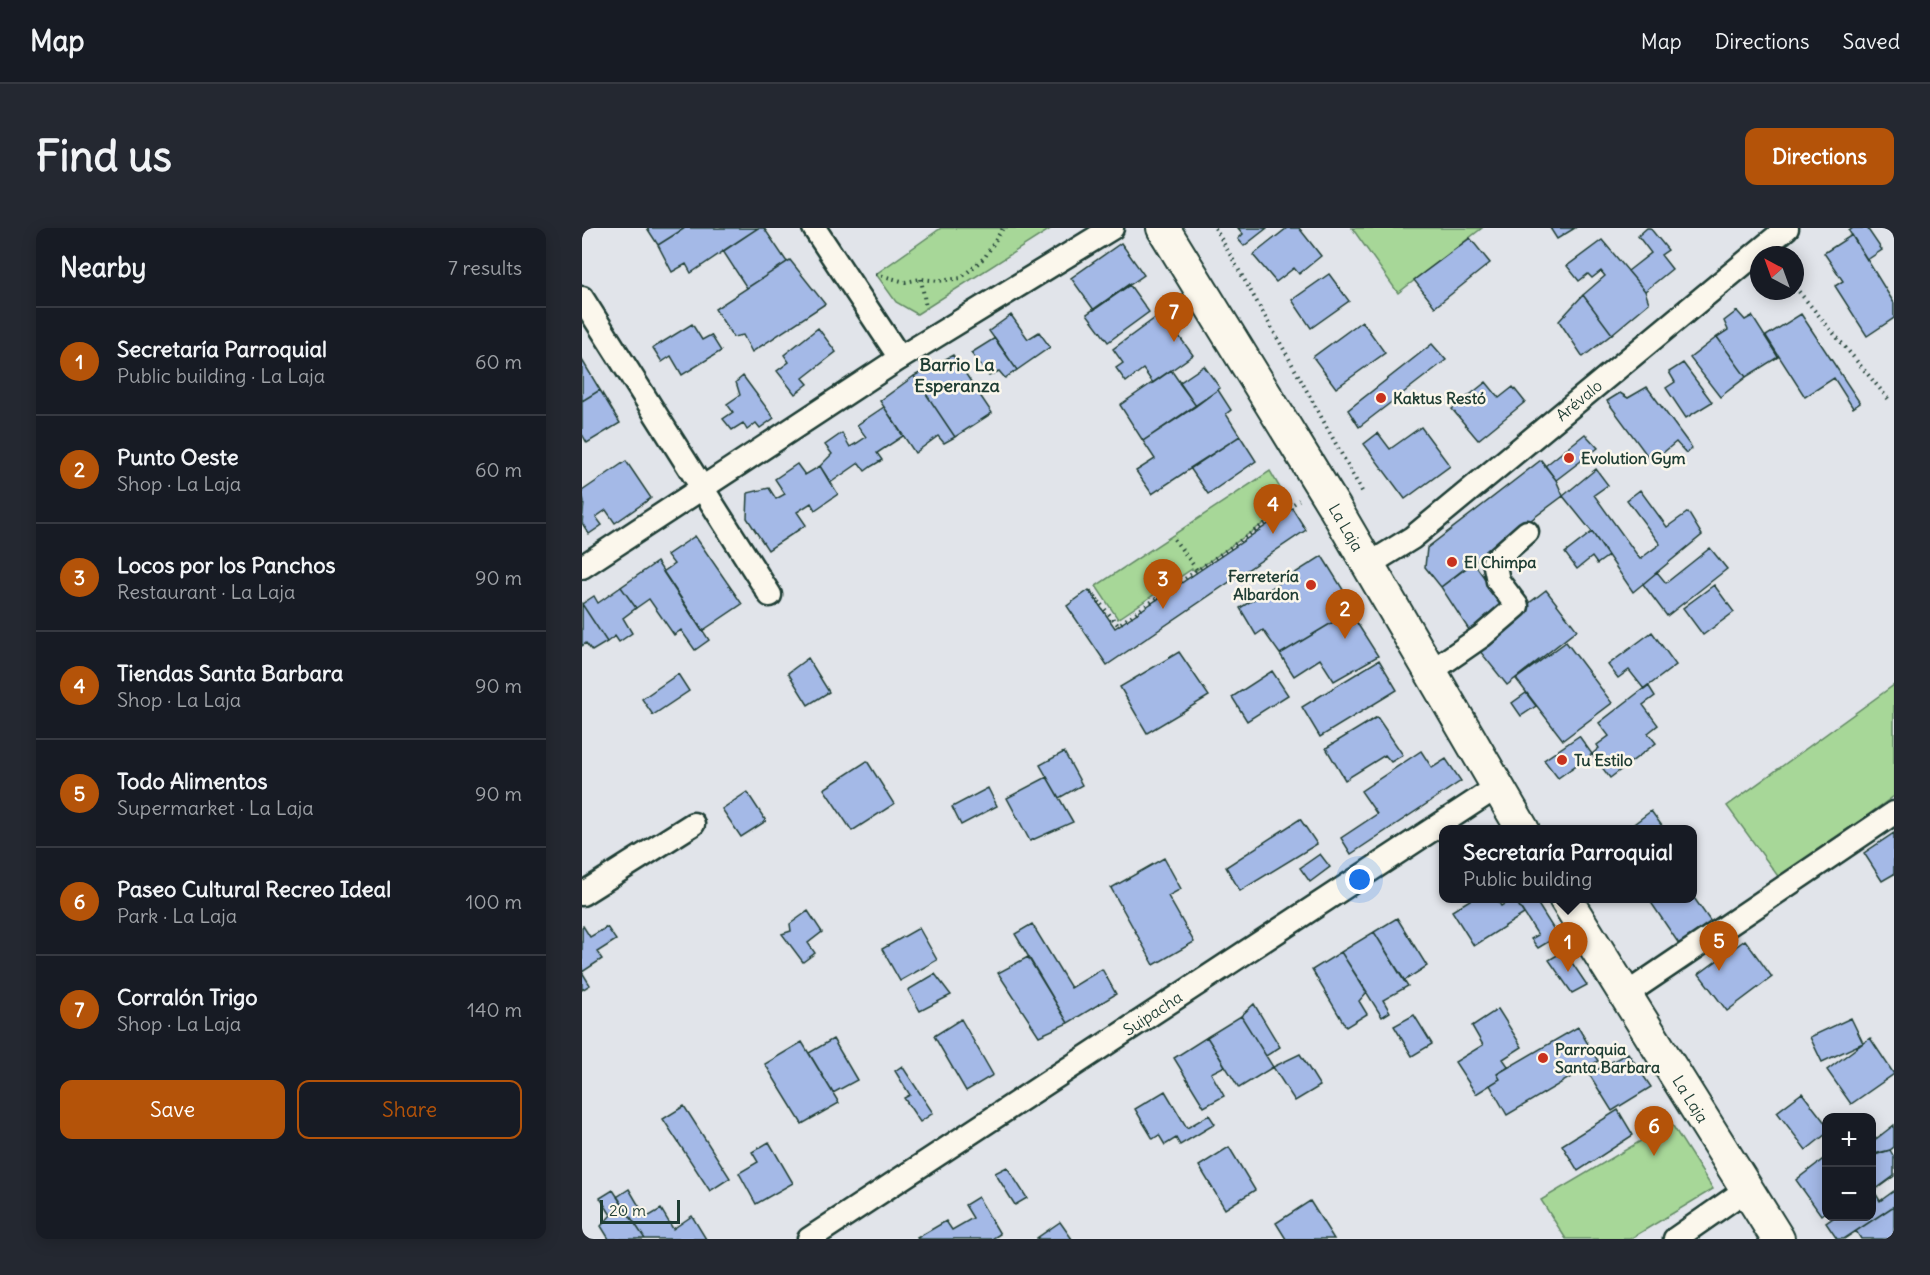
<!DOCTYPE html>
<meta charset="utf-8">
<style>
:root{--surface:#171b24;--page:#242831;--text:#f1f3f6;--muted:#9ea1a6;--line:#363941;--accent:#b45309}
body{margin:0;font-family:Delius,sans-serif;background:var(--page);color:var(--text)}
.controls{position:absolute;right:18px;bottom:18px;display:grid;overflow:hidden;border-radius:12px;box-shadow:0 3px 15px #0003}
.controls button{width:54px;height:54px;display:grid;place-items:center;padding:0;border:0;border-bottom:2px solid var(--line);background:var(--surface);color:var(--text);font:30px sans-serif}
.compass{position:absolute;left:1168px;top:18px;width:54px;height:54px;border-radius:50%;background:var(--surface);box-shadow:0 3px 15px #0003;rotate:319deg}
.scale{position:absolute;left:18px;bottom:15px;width:80px;box-sizing:border-box;padding-left:6px;border:3px solid #1f3d34;border-top:0;font-size:16px;line-height:21px;white-space:nowrap;color:#1f3d34;-webkit-text-stroke:4px #fbf7ec;paint-order:stroke}
.you{position:absolute;left:778px;top:652px;width:21px;height:21px;margin:-15px;border:4px solid #fff;border-radius:50%;background:#1a73e8;box-shadow:0 0 0 9px #1a73e833}
.badge{display:grid;place-items:center;width:39px;height:39px;border-radius:50%;background:var(--accent);color:#fff;font-size:20px;font-weight:700}
.pin{position:absolute;translate:-50% -50px;filter:drop-shadow(0 2px 3px #0008)}
.pin::after{content:'';position:absolute;top:32px;width:21px;height:18px;background:inherit;clip-path:polygon(0 0,100% 0,50% 100%)}
.popup{position:absolute;left:857px;top:597px;width:258px;height:78px;box-sizing:border-box;display:grid;place-content:center;border-radius:12px;background:var(--surface);filter:drop-shadow(0 2px 4px #0005);font-size:20px;white-space:nowrap;color:var(--muted)}
.popup b{font-size:22px;color:var(--text)}
.popup::after{content:'';position:absolute;left:50%;top:100%;margin-left:-12px;border:12px solid transparent;border-top-color:var(--surface)}
.list{margin:0;padding:0;list-style:none}
h2{display:flex;justify-content:space-between;align-items:center;height:78px;margin:0;padding:0 24px;font-size:26px}
h2 small{font-size:20px;font-weight:400;color:var(--muted)}
.list li{display:grid;grid-template-columns:39px 1fr auto;gap:18px;align-items:center;box-sizing:border-box;height:108px;padding:0 24px;border-top:2px solid var(--line)}
.list b{display:block;font-size:22px;white-space:nowrap}
.list p{margin:0;font-size:20px;white-space:nowrap;color:var(--muted)}
.list em{font-size:20px;font-style:normal;color:var(--muted)}
.actions{display:flex;gap:12px;padding:18px 24px}
.actions a{flex:1;padding:14px 0;border:2px solid var(--accent);border-radius:12px;text-align:center;font-size:21px;color:var(--accent)}
.actions .main{background:var(--accent);color:#fff}
.map{position:relative;flex:none;width:1312px;height:1011px;overflow:hidden;border-radius:12px}
header{display:flex;align-items:center;gap:36px;box-sizing:border-box;height:84px;padding:0 30px;background:var(--surface);border-bottom:2px solid var(--line)}
header strong{font-size:28px}
nav{display:flex;gap:33px;margin-inline-start:auto;font-size:21px}
.intro{display:flex;align-items:center;justify-content:space-between;box-sizing:border-box;height:144px;padding:0 36px}
h1{margin:0;font-size:42px}
.button{padding:15px 27px;border-radius:12px;background:var(--accent);color:#fff;font-size:21px;font-weight:700}
main{display:flex;gap:36px;padding:0 36px}
aside{flex:1;background:var(--surface);border-radius:12px;box-shadow:0 3px 15px #0003}
.map>svg:first-child{display:block}
.green{fill:#a7d798;stroke:#638a66;stroke-width:1.5}
.building{fill:#a4b9e7;stroke:#1f3d34;stroke-width:1.5}
.lines{fill:none;stroke-linecap:round;stroke-linejoin:round}
.minor-casing{stroke:#1f3d34;stroke-width:27}
.secondary-casing{stroke:#1f3d34;stroke-width:36}
.path{stroke:#1f3d34;stroke-width:4;stroke-dasharray:1.5 4.5;stroke-linecap:butt}
.minor{stroke:#fbf7ec;stroke-width:22}
.secondary{stroke:#fbf7ec;stroke-width:32}
.poi-dot{fill:#c8321e;stroke:#fbf7ec;stroke-width:2}
.labels{text-anchor:middle;dominant-baseline:central;stroke-width:5;stroke-linejoin:round;paint-order:stroke}
.poi-label{font-size:16px;font-weight:bold;fill:#1f3d34;stroke:#fbf7ec;text-anchor:start}
.street-label{font-size:16px;fill:#1f3d34;stroke:#fbf7ec}
.neighbourhood-label{font-size:18px;font-weight:bold;fill:#1f3d34;stroke:#fbf7ec}
</style>
<header>
<strong>Map</strong>
<nav><a>Map</a><a>Directions</a><a>Saved</a></nav>
</header>
<div class="intro"><h1>Find us</h1><a class="button">Directions</a></div>
<main>
<aside>
<h2>Nearby<small>7 results</small></h2>
<ul class="list">
<li><span class="badge">1</span><div><b>Secretaría Parroquial</b><p>Public building · La Laja</p></div><em>60 m</em></li>
<li><span class="badge">2</span><div><b>Punto Oeste</b><p>Shop · La Laja</p></div><em>60 m</em></li>
<li><span class="badge">3</span><div><b>Locos por los Panchos</b><p>Restaurant · La Laja</p></div><em>90 m</em></li>
<li><span class="badge">4</span><div><b>Tiendas Santa Barbara</b><p>Shop · La Laja</p></div><em>90 m</em></li>
<li><span class="badge">5</span><div><b>Todo Alimentos</b><p>Supermarket · La Laja</p></div><em>90 m</em></li>
<li><span class="badge">6</span><div><b>Paseo Cultural Recreo Ideal</b><p>Park · La Laja</p></div><em>100 m</em></li>
<li><span class="badge">7</span><div><b>Corralón Trigo</b><p>Shop · La Laja</p></div><em>140 m</em></li>
</ul>
<div class="actions"><a class="main">Save</a><a>Share</a></div>
</aside>
<div class="map">
<svg width="1312" height="1011" viewBox="0 0 1312 1011">
<rect width="100%" height="100%" fill="#e1e4ea"/>
<filter id="ink" filterUnits="userSpaceOnUse"><feTurbulence type="fractalNoise" baseFrequency=".0167" numOctaves="2"/><feDisplacementMap in="SourceGraphic" scale="12" xChannelSelector="R" yChannelSelector="G"/><feConvolveMatrix kernelMatrix="1 2 1 2 8 2 1 2 1" color-interpolation-filters="sRGB"/></filter>
<g filter="url(#ink)">
<path class="green" d="M359 0H470L335 86 314 74 294 46Z
M770 0H900L816 65Z
M688 243 708 277 613 343 610 341 536 391 514 358Z
M1312 457V568L1198 651 1145 578Z
M1089 895 1131 961 1048 1011H984L959 972Z"/>
<path class="building" d="M65 0H103L76 17Z
M103 0H176L109 45 104 36 90 44 76 17Z
M176 0H182L205 34 165 60 141 23Z
M656 0H685L662 18 656 11 661 6Z
M705 0H717L739 28 717 46 712 40 694 54 671 27Z
M968 0H993L975 11Z
M1065 0H1068L1086 22 1079 27 1090 41 1063 63 1046 43 1069 25 1056 8Z
M1271 0H1285L1300 22 1285 32 1267 3Z
M1270 7 1312 75V90L1285 108 1253 58 1261 53 1242 25Z
M888 10 908 35 853 79 832 52Z
M1020 12 1063 63 1067 75 1030 106 1001 67 1023 48 1019 43 1010 50 1006 46 997 53 985 38Z
M539 15 562 47 512 82 489 50Z
M208 32 243 76 170 124 161 107 151 109 133 81Z
M747 46 767 73 729 100 710 72Z
M547 56 567 84 526 114 505 86Z
M1001 67 1030 106 1001 129 977 93Z
M1155 83 1163 92 1170 88 1196 129 1164 149 1135 109 1146 102 1142 93Z
M580 85 611 127 571 155 561 141 544 154 534 140 541 135 531 121Z
M1219 86 1278 175 1271 180 1252 150 1223 169 1184 108Z
M429 87 446 111 457 104 468 119 435 142 407 103Z
M780 93 803 125 754 160 731 129Z
M110 96 120 112 129 107 139 123 100 147 89 128 80 134 71 120Z
M236 100 254 124 221 150 226 156 213 166 195 143 207 134 202 127Z
M1135 109 1164 149 1138 169 1108 130Z
M413 110 435 142 423 150 417 143 407 148 389 125Z
M850 116 864 132 777 199 766 182Z
M371 127 410 185 373 209 332 148Z
M0 132 18 162 0 173Z
M1101 135 1130 174 1104 190 1084 160 1093 154 1087 144Z
M622 138 638 160 614 178 597 155Z
M589 142 614 178 561 213 538 177Z
M161 148 192 190 178 200 174 195 165 202 161 195 150 202 141 191 151 184 145 176 158 167 154 154Z
M332 148 373 209 362 215 356 208 333 225 298 173Z
M904 154 917 170 931 159 943 174 896 212 870 181Z
M1065 159 1110 220 1104 225 1094 214 1070 234 1025 173 1038 165 1046 170Z
M18 162 38 195 5 215 0 206V173Z
M636 162 649 182 644 186 658 208 570 266 554 243 573 231 561 213Z
M302 179 321 208 295 225 300 232 290 238 283 243 277 235 248 255 238 238 250 226 243 217 260 205 268 219 275 215 284 209 275 197Z
M839 199 868 238 823 271 782 216 796 205 808 221Z
M1003 206 1016 220 974 252 963 238Z
M658 208 674 233 626 266 608 240Z
M959 232 974 252 981 268 859 359 843 339 845 320Z
M44 233 69 270 33 295 24 282 14 289 20 297 7 306 0 295 2 274 0 263Z
M215 236 223 247 238 238 256 266 233 282 229 275 215 284 224 297 186 322 165 290 166 265 187 260 194 271 203 266 193 251Z
M1014 241 1026 257 1012 267 1058 331 1078 316 1045 272 1058 262 1085 299 1106 284 1120 307 1051 364 1010 304 981 268Z
M710 280 724 302 525 437 485 378 507 362 533 400Z
M1010 304 1026 328 1015 336 1010 329 995 341 983 325Z
M113 308 160 376 120 403 81 344 92 336 85 327Z
M1128 320 1145 341 1085 388 1061 356 1075 344 1084 355Z
M740 328 773 381 698 426 681 402 674 407 658 380Z
M75 334 127 412 113 422 99 402 92 407 67 371 54 380 39 359Z
M891 334 924 380 889 405 859 359Z
M1132 357 1152 384 1121 407 1101 380Z
M39 359 54 380 41 390 50 405 37 414 33 408 25 414 0 376 12 368 16 375Z
M964 362 995 402 925 457 893 417Z
M0 376 25 414 10 423 4 415 0 418Z
M768 384 796 428 752 453 738 431 712 448 698 426Z
M1070 404 1094 437 1062 461 1047 442 1036 450 1026 437Z
M984 414 1030 475 981 512 934 451Z
M597 424 627 468 565 505 538 459Z
M226 430 247 464 226 477 206 445Z
M797 432 815 462 738 509 720 479Z
M690 443 706 467 665 493 650 469Z
M96 446 107 463 71 487 60 471Z
M1066 457 1073 468 1061 477 1076 497 1066 505 1074 515 1028 550 1010 526 1017 520 1015 517 1027 508 1017 495Z
M944 465 954 478 939 488 930 475Z
M795 489 821 527 809 534 803 527 763 552 744 520Z
M997 508 1010 526 976 550 962 532Z
M839 523 850 540 864 531 879 553 769 626 759 610 795 586 779 563Z
M482 524 500 557 477 570 458 537Z
M285 533 312 576 270 603 242 561Z
M465 549 491 594 448 613 425 570Z
M406 560 415 578 379 597 370 579Z
M165 564 184 593 159 609 140 581Z
M1069 583 1083 602H1044Z
M718 591 735 616 658 663 644 639Z
M1312 605V646L1300 653 1282 625Z
M738 626 748 639 728 654 718 640Z
M582 630 599 661 586 668 612 714 572 737 529 660Z
M1110 667 1129 694 1097 716 1066 670H1110Z
M891 670H914L919 678 932 670 942 686 892 718 870 683Z
M932 670H952L976 708 956 720 949 711 956 707Z
M226 683 240 704 226 715 233 725 221 734 200 706 209 703 208 696Z
M815 690 845 738 822 753 792 704Z
M450 696 489 760 520 741 534 766 486 795 433 706Z
M1 698 8 709 25 699 34 712 15 724 20 731 0 744 8 757 0 762V699Z
M337 700 355 732 318 753 300 721Z
M792 704 826 758 801 772 808 784 800 789 759 724Z
M1163 712 1190 749 1145 783 1117 746Z
M982 723 1005 757 990 765 967 732Z
M759 724 785 764 777 773 785 786 764 799 730 742Z
M446 729 486 795 457 808 416 745Z
M353 746 369 767 338 783 326 762Z
M672 776 698 819 684 828 659 788Z
M916 781 940 819 921 831 926 838 915 846 918 851 894 866 873 834 901 817 890 798Z
M832 787 850 816 830 828 812 798Z
M659 788 691 839 657 860 625 809Z
M1269 790 1281 815 1240 834 1228 809Z
M379 791 411 847 384 863 352 808Z
M996 799 1016 833 925 887 908 857 918 851 915 846Z
M625 809 643 838 629 845 642 868 622 879 592 830Z
M1288 810 1312 846 1269 876 1245 842Z
M251 811 275 852 251 865 227 825Z
M220 814 257 875 220 896 183 836Z
M1046 825 1069 859 1030 883 1007 846Z
M718 826 738 858 713 873 691 839Z
M320 838 351 885 338 894 322 870 328 867 313 843Z
M583 863 605 900 627 887 633 896 598 917 594 910 583 917 577 907 571 911 553 881Z
M1220 865 1244 896V906L1224 922 1195 884Z
M102 878 148 950 128 963 81 891Z
M1036 882 1051 907 996 943 980 917Z
M1312 897V919L1308 922 1292 926 1290 923V914Z
M187 914 211 955 174 976 157 945 176 934 170 924Z
M647 919 673 962 643 981 617 938Z
M1308 922 1312 929V948L1290 964V928Z
M1244 929V983L1239 987 1214 952Z
M425 939 445 970 433 977 413 945Z
M47 961 64 990 79 981 91 1001 110 988 124 1011H63L35 969Z
M31 962 63 1011H27L19 998 29 987 18 970Z
M1292 963 1298 973 1312 963V978L1262 1011H1255L1244 995 1254 988H1290V964Z
M396 969 418 1006 410 1011H336L335 1010 364 993 370 1002 391 990 383 977Z
M728 973 752 1011H704L694 995Z
M1312 978V1011H1279L1274 1003Z
M478 994 490 1011H455V1010Z"/>
<g class="lines">
<defs>
<g id="minor">
<path d="M232 0 318 130"/>
<path d="M0 70 188 367"/>
<path id="s1" d="M786 337 830 310 1205 0"/>
<path d="M0 339 318 130 530 0"/>
<path d="M848 444 900 408 935 378 916 353 912 333 945 304"/>
<path d="M0 666 111 596"/>
<path d="M1043 767 1312 585"/>
<path id="s2" d="M227 1011 915 559"/>
<path d="M1093 1011 1165 961"/>
</g>
<g id="secondary">
<path id="s3" d="M581 0 753 280 941 602"/>
<path id="s4" d="M983 670 1196 1011"/>
</g>
</defs>
<use href="#minor" class="minor-casing"/>
<use href="#secondary" class="secondary-casing"/>
<path class="path" d="M633 0 705 127 781 265
M294 46 323 54 339 51 357 53 379 50 403 29 421 0
M339 51 344 80
M1213 59 1308 173
M592 311 615 342
M518 375 507 362 536 397 717 272"/>
<use href="#minor" class="minor"/>
<use href="#secondary" class="secondary"/>
</g>
</g>
<g class="poi-dot">
<circle cx="799" cy="170" r="6"/>
<circle cx="987" cy="230" r="6"/>
<circle cx="870" cy="334" r="6"/>
<circle cx="729" cy="357" r="6"/>
<circle cx="980" cy="532" r="6"/>
<circle cx="961" cy="830" r="6"/>
</g>
<g class="labels">
<g class="poi-label">
<text x="811" y="170">Kaktus Restó</text>
<text x="999" y="230">Evolution Gym</text>
<text x="882" y="334">El Chimpa</text>
<text x="717" y="348" text-anchor="end">Ferretería<tspan x="717" dy="18">Albardon</tspan></text>
<text x="992" y="532">Tu Estilo</text>
<text x="973" y="821">Parroquia<tspan x="973" dy="18">Santa Barbara</tspan></text>
</g>
<g class="street-label">
<text stroke="none"><textPath href="#s1" startOffset="268">Arévalo</textPath></text>
<text stroke="none"><textPath href="#s3" startOffset="351">La Laja</textPath></text>
<text stroke="none"><textPath href="#s2" startOffset="411">Suipacha</textPath></text>
<text stroke="none"><textPath href="#s4" startOffset="237">La Laja</textPath></text>
</g>
<g class="neighbourhood-label">
<text x="375" y="136">Barrio La<tspan x="375" dy="21">Esperanza</tspan></text>
</g>
</g>
</svg>
<div class="controls">
<button>+</button>
<button>−</button>
</div>
<svg class="compass" viewBox="-18 -18 36 36"><path d="M0-13l5 13h-10z" fill="#e53935"/><path d="M0 13l5-13h-10z" fill="#9ea1a6"/></svg>
<div class="scale">20 m</div>
<div class="you"></div>
<div class="pin badge" style="left:986px;top:744px">1</div>
<div class="popup"><b>Secretaría Parroquial</b>Public building</div>
<div class="pin badge" style="left:763px;top:411px">2</div>
<div class="pin badge" style="left:581px;top:381px">3</div>
<div class="pin badge" style="left:691px;top:306px">4</div>
<div class="pin badge" style="left:1137px;top:743px">5</div>
<div class="pin badge" style="left:1072px;top:928px">6</div>
<div class="pin badge" style="left:592px;top:114px">7</div>
</div>
</main>
